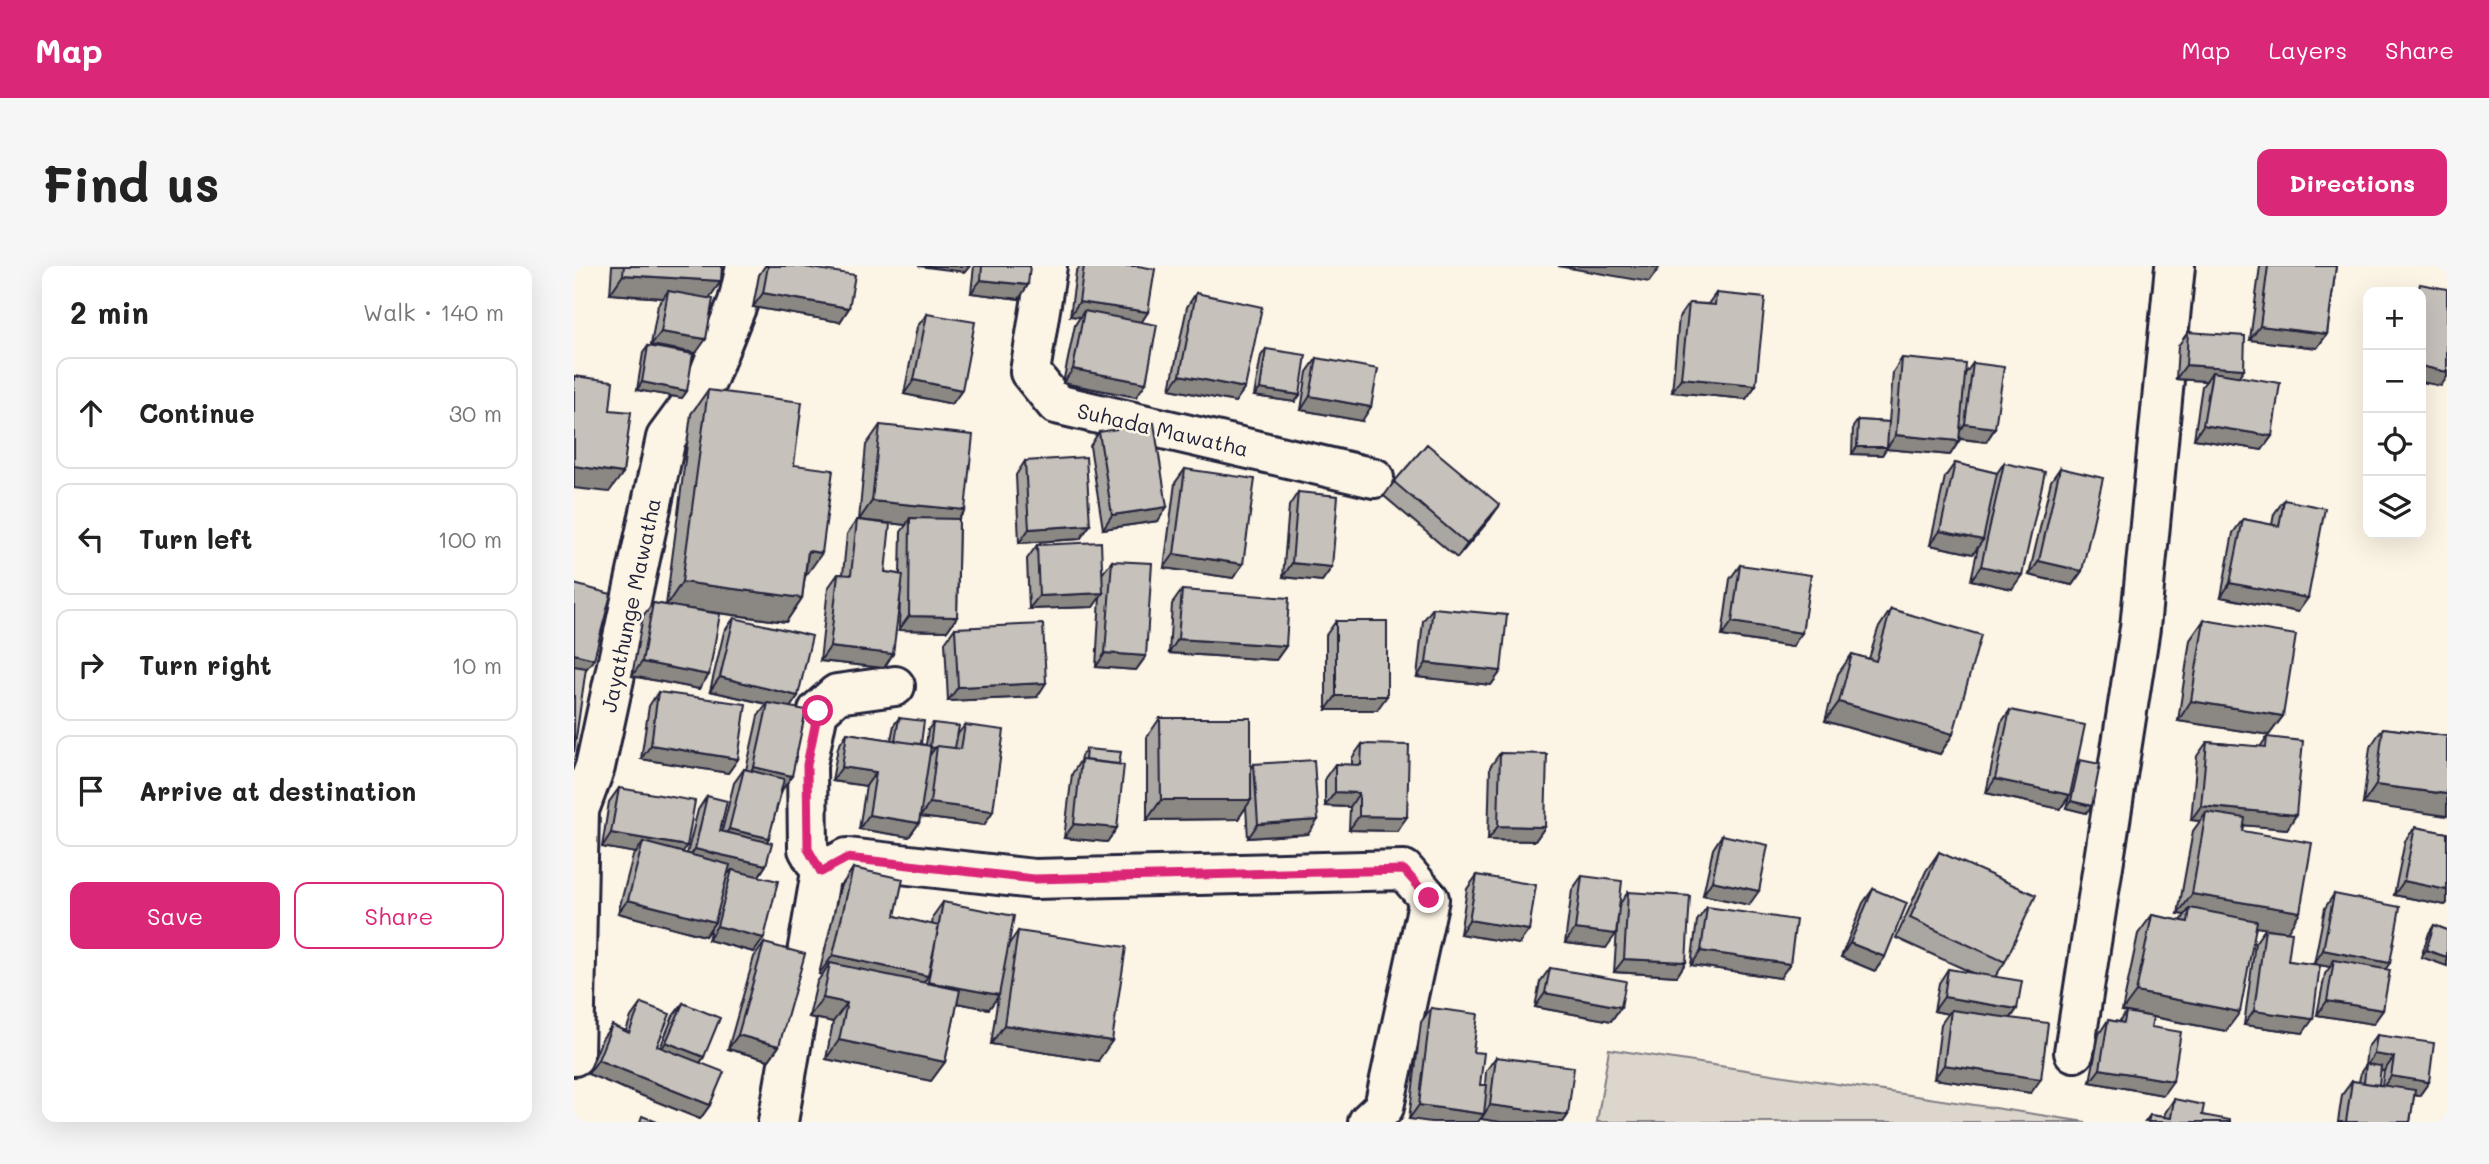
<!DOCTYPE html>
<meta charset="utf-8">
<style>
:root{--surface:#fff;--page:#f6f6f6;--text:#222;--muted:#767676;--line:#e0e0e0;--accent:#db2777}
body{margin:0;font-family:Mali,sans-serif;background:var(--page);color:var(--text)}
.controls{position:absolute;right:21px;top:21px;display:grid;overflow:hidden;border-radius:14px;box-shadow:0 7px 28px #0002}
.controls button{width:63px;height:63px;display:grid;place-items:center;padding:0;border:0;border-bottom:2px solid var(--line);background:var(--surface);color:var(--text);font:35px sans-serif}
.stop{position:absolute;width:21px;height:21px;margin:-16px;border:5px solid #db2777;border-radius:50%;background:#fff}
.stop.end{background:#db2777;border-color:#fff;box-shadow:0 2px 7px #0008}
.list{margin:0;padding:0;list-style:none}
h2{display:flex;justify-content:space-between;align-items:center;height:91px;margin:0;padding:0 28px;font-size:30px}
h2 small{font-size:23px;font-weight:400;color:var(--muted)}
.list li{display:grid;grid-template-columns:46px 1fr auto;gap:21px;align-items:center;box-sizing:border-box;height:112px;margin:0 14px 14px;padding:0 14px;border:2px solid var(--line);border-radius:14px}
.list b{display:block;font-size:26px;white-space:nowrap}
.list em{font-size:23px;font-style:normal;color:var(--muted)}
.actions{display:flex;gap:14px;padding:21px 28px}
.actions a{flex:1;padding:16px 0;border:2px solid var(--accent);border-radius:14px;text-align:center;font-size:24px;color:var(--accent)}
.actions .main{background:var(--accent);color:#fff}
.icon{flex:none;width:38px;height:38px;fill:none;stroke:currentColor;stroke-width:2;stroke-linecap:round;stroke-linejoin:round}
.map{position:relative;flex:none;width:1873px;height:856px;overflow:hidden;border-radius:14px}
header{display:flex;align-items:center;gap:42px;box-sizing:border-box;height:98px;padding:0 35px;background:var(--accent);color:#fff}
header strong{font-size:33px}
nav{display:flex;gap:38px;margin-inline-start:auto;font-size:24px}
.intro{display:flex;align-items:center;justify-content:space-between;box-sizing:border-box;height:168px;padding:0 42px}
h1{margin:0;font-size:49px}
.button{padding:18px 32px;border-radius:14px;background:var(--accent);color:#fff;font-size:24px;font-weight:700}
main{display:flex;gap:42px;padding:0 42px}
aside{flex:1;background:var(--surface);border-radius:14px;box-shadow:0 7px 28px #0002}
.map>svg:first-child{display:block}
.green{fill:#dcd6cc;stroke:#7f7c84;stroke-width:2}
.lines{fill:none;stroke-linecap:round;stroke-linejoin:round}
.street-casing{stroke:#22223b;stroke-width:44}
.street{stroke:#fcf5e5;stroke-width:38}
.wall{fill:#aaa6a1;stroke:#22223b;stroke-width:2;fill-rule:evenodd}
.shaded-wall{fill:#8b8783;stroke:#22223b;stroke-width:2}
.building{fill:#c6c1bb;stroke:#22223b;stroke-width:2}
.route{stroke:#db2777;stroke-width:9}
.labels{text-anchor:middle;dominant-baseline:central;stroke-width:5;stroke-linejoin:round;paint-order:stroke}
.street-label{font-size:21px;fill:#22223b;stroke:#fcf5e5}
</style>
<header>
<strong>Map</strong>
<nav><a>Map</a><a>Layers</a><a>Share</a></nav>
</header>
<div class="intro"><h1>Find us</h1><a class="button">Directions</a></div>
<main>
<aside>
<h2>2 min<small>Walk · 140 m</small></h2>
<ul class="list">
<li><svg class="icon" aria-label="ahead" viewBox="0 0 24 24"><path d="M12 20V5M6 11l6-6 6 6"/></svg><div><b>Continue</b></div><em>30 m</em></li>
<li><svg class="icon" aria-label="left" viewBox="0 0 24 24"><path d="M17 20v-9H6M10 6l-5 5 5 5"/></svg><div><b>Turn left</b></div><em>100 m</em></li>
<li><svg class="icon" aria-label="right" viewBox="0 0 24 24"><path d="M7 20v-9h11M14 6l5 5-5 5"/></svg><div><b>Turn right</b></div><em>10 m</em></li>
<li><svg class="icon" aria-label="arrive" viewBox="0 0 24 24"><path d="M6 21V4h12l-3 4 3 4H6"/></svg><div><b>Arrive at destination</b></div></li>
</ul>
<div class="actions"><a class="main">Save</a><a>Share</a></div>
</aside>
<div class="map">
<svg width="1873" height="856" viewBox="0 0 1873 856">
<rect width="100%" height="100%" fill="#fcf5e5"/>
<filter id="ink" filterUnits="userSpaceOnUse"><feTurbulence type="fractalNoise" baseFrequency=".0143" numOctaves="2"/><feDisplacementMap in="SourceGraphic" scale="14" xChannelSelector="R" yChannelSelector="G"/><feConvolveMatrix kernelMatrix="1 2 1 2 8 2 1 2 1" color-interpolation-filters="sRGB"/></filter>
<g filter="url(#ink)">
<path class="green" d="M1035 783 1512 856H1023Z"/>
<g class="lines">
<defs>
<path id="street" d="M473 0 456 106 482 138 800 212
M0 545 5 544 21 501 92 172 131 119 164 36 172 0
M247 606 234 583 233 499 244 445 263 428 321 420
M1500 786 1566 362 1601 0
M0 790 5 544
M204 856 247 606 273 592 460 613 830 604 855 633 810 841 794 856"/>
</defs>
<use href="#street" class="street-casing"/>
<use href="#street" class="street"/>
</g>
<path class="wall" d="M38 0H148L147 15 135 32 122 87 77 79 84 39 89 32 36 28Z
M191 0H230L229 1 275 42 266 56 179 41 185 9Z
M400 0H456L445 33 397 27Z
M506 0H564L574 46 567 56 562 131 489 117 501 59 506 51 496 50 502 6Z
M1686 0H1762L1753 68 1743 82 1676 74Z
M622 27 671 122 661 136 596 123 613 41Z
M1142 27 1182 119 1172 133 1098 126 1105 51 1115 37 1134 38Z
M353 48 388 124 378 138 330 128 343 61Z
M1614 66 1664 111 1698 170 1688 184 1620 173 1628 120 1632 115 1602 113 1604 80Z
M74 80 113 125 108 132 63 124 69 87Z
M692 83 726 129 721 136 680 130 687 90Z
M743 92 788 155 727 144 733 106Z
M1328 92 1391 108 1399 97 1421 162 1412 176 1386 173 1385 175 1376 189 1312 183 1308 189 1278 188 1279 161 1284 154 1315 156 1319 106Z
M134 124 220 199 231 311 228 332 212 356 123 344 125 423 58 410 69 350 79 337 92 339 117 148Z
M306 159 391 244 385 253 383 351 373 365 325 364 326 333 310 402 246 395 254 322 264 308H269L273 268 283 254H285L292 179ZM304 256 332 259 327 266 326 308 311 306Z
M525 166 584 255 529 263 516 180Z
M451 195 516 259 506 273 445 277 442 209Z
M1381 197 1423 207 1430 197 1438 323 1397 314 1404 281 1399 288 1356 279 1371 211Z
M1486 202 1508 305 1498 319 1455 309 1477 215Z
M611 203 669 298 659 312 590 302 601 217Z
M820 216 916 253 883 292 810 230Z
M724 226 758 301 748 315 709 311 715 240Z
M1710 234 1724 346 1647 331 1659 267 1669 253 1698 259 1700 248Z
M463 279 528 308 538 295 572 390 562 404 522 401 526 330 519 341 455 343 453 293Z
M1166 299 1218 381 1148 370 1156 313Z
M608 324 712 380 702 394 595 387 598 338Z
M859 342 927 405 917 419 843 411 849 355Z
M1317 343 1379 468 1366 488 1251 455 1264 408 1278 388 1295 393 1304 363Z
M160 352 224 430 216 441 208 524 193 576 192 599 185 610 190 672 180 686 134 674 137 662 131 670 44 647 59 590 62 587 28 581 35 536 45 522 108 587 113 588 124 544 133 530 146 565H148L160 517 170 503 172 504 184 450 193 438 136 425 150 366Z
M1630 354 1709 450 1695 469 1604 455 1616 374Z
M762 355 803 444H752V369Z
M381 362 463 431 374 435 371 376Z
M84 426 164 493 154 507 67 493 75 440Z
M1436 444 1503 499 1506 494 1512 547 1492 542 1495 531 1486 543 1412 527 1427 457Z
M325 452 347 478 352 479 354 464 359 457 383 469 391 459 419 545 410 559 346 551 345 557 335 571 285 563 292 520 258 515 264 481 273 467 317 474 320 459Z
M586 452 677 503 680 498 734 568 674 572 672 541 664 553 573 554V471Z
M1809 462 1873 470 1789 538 1796 481Z
M1693 471 1722 549 1713 563 1670 559 1669 565 1713 666 1714 695 1740 698 1751 642 1760 628 1812 703 1809 744 1799 758 1743 749 1751 708 1756 701 1746 699 1729 767 1670 759 1681 677 1691 663 1709 665 1682 661 1652 765 1579 751 1577 761 1589 829 1516 816 1525 768 1534 754 1545 756 1552 746 1572 750 1548 745 1564 668 1578 649 1607 655 1611 649 1604 648 1619 565 1626 555 1617 554 1623 490 1633 476 1686 481Z
M788 478 823 565 775 564 776 541 751 540V512L761 498 778 499V492Z
M512 483 545 498 543 562 533 576 490 572 498 508 506 495 507 490Z
M926 487 971 561 961 575 914 574 916 501Z
M1841 561 1873 567V637L1871 639 1820 629 1831 575Z
M1148 569 1175 639 1129 629 1139 583Z
M1365 586 1431 696 1421 711 1443 743 1437 752 1457 827 1360 813 1367 758 1374 748 1360 745 1365 717 1374 703 1401 708 1322 672 1352 605Z
M279 602 321 650 358 659 359 650 369 636 435 678 444 665 524 795 417 778 424 731 415 743 383 737 371 796 357 815 252 793 259 756 235 751 243 716 248 709 245 708 266 622Z
M903 609 945 678 886 668 893 623Z
M1008 610 1045 639 1054 626 1112 696 1103 710 1040 706 1044 649 1032 682 991 677 998 624Z
M1299 623 1311 691 1301 705 1267 691 1289 637Z
M1133 641 1206 712 1117 699 1123 655Z
M1860 659 1873 664 1847 691 1855 667Z
M190 677 205 780 195 794 154 783 180 691Z
M976 702 1047 741 1037 755 961 741 966 716Z
M67 737 83 780 86 782 99 750 109 737 130 791 126 797 136 839 126 853 14 808 28 773 38 759 52 765 57 751Z
M857 742 906 819H911L912 805 922 791 994 849 989 856H927L907 853V852L835 853 847 756Z
M1803 769 1855 816 1845 830 1840 829 1836 856H1764L1768 829 1778 815 1785 816 1787 806 1791 800 1793 782ZM1806 804 1810 805 1808 819H1805Z
M1600 833 1628 849 1656 856H1571L1576 849 1590 851 1591 847Z"/>
<path class="shaded-wall" d="M344 0H396L391 6Z
M984 0H1074L1085 2 1075 16Z
M49 9 147 15 134 34 94 25 89 32 36 28Z
M407 14 454 19 445 33 397 27Z
M189 27 275 42 266 56 179 41Z
M505 36 574 46 565 60 510 45 506 51 496 50Z
M1686 60 1753 68 1743 82 1676 74Z
M87 66 132 73 122 87 77 79Z
M1612 99 1670 103 1660 117 1638 106 1632 115 1602 113Z
M1847 100 1873 106V111L1867 120 1847 116Z
M499 103 572 117 562 131 489 117Z
M606 109 671 122 661 136 596 123Z
M1107 112 1182 119 1172 133 1098 126Z
M340 114 388 124 378 138 330 128Z
M68 116 113 125 108 132 63 124Z
M686 123 726 129 721 136 680 130Z
M736 130 797 141 788 155 727 144Z
M1391 158 1421 162 1412 176 1381 172Z
M1629 159 1698 170 1688 184 1620 173Z
M1322 169 1385 175 1376 189 1312 183Z
M1283 181H1313L1308 189 1278 188Z
M0 200 49 207 35 226 0 222Z
M298 235 391 244 377 263 336 252 332 259 285 254Z
M926 239 916 253 883 292 893 278Z
M593 241 584 255 529 263 538 249Z
M516 259 506 273 445 277 455 263Z
M1366 265 1409 274 1399 288 1356 279Z
M234 285 248 287 231 311Z
M600 288 669 298 659 312 590 302Z
M1465 295 1508 305 1498 319 1455 309Z
M718 297 758 301 748 315 709 311Z
M1407 300 1448 309 1438 323 1397 314Z
M108 316 228 332 212 356 92 340Z
M1656 317 1734 332 1724 346 1647 331Z
M529 327 519 341 455 343 465 330Z
M335 350 383 351 373 365 325 364Z
M1158 356 1228 367 1218 381 1148 370Z
M604 373 712 380 702 394 595 387Z
M256 381 319 388 310 402 246 395Z
M531 387 572 390 562 404 522 401Z
M0 388 20 393 10 406 0 404Z
M68 396 135 409 125 423 58 410Z
M852 397 927 405 917 419 843 411Z
M146 411 224 430 215 443 136 425Z
M472 417 463 431 374 435 384 421Z
M762 430H813L803 444H752Z
M1617 435 1709 450 1695 469 1604 455Z
M1265 436 1379 468 1366 488 1251 455Z
M77 479 164 493 154 507 67 493Z
M356 481 361 482 356 489H351Z
M180 501 218 510 208 524 170 515Z
M268 501 302 506 292 520 258 515Z
M1421 513 1496 529 1486 543 1412 527Z
M1802 519 1873 528V550L1789 538Z
M761 526 785 527 776 541 751 540Z
M587 534H677L664 553 573 554Z
M1497 535 1518 540 1512 547 1492 542Z
M356 537 419 545 410 559 346 551Z
M1627 540 1722 549 1713 563 1631 556 1632 546 1626 555 1617 554Z
M295 549 345 557 335 571 285 563Z
M785 550 833 551 823 565 775 564Z
M744 554 734 568 674 572 684 558Z
M500 558 543 562 533 576 490 572Z
M924 560 971 561 961 575 914 574Z
M155 563 195 572 186 586 145 576Z
M37 567 113 580 103 594 69 576 62 587 28 581Z
M121 583 192 599 183 613 158 604 155 607 111 597Z
M1138 615 1185 625 1175 639 1129 629Z
M1830 615 1873 624V637L1871 639 1820 629Z
M1618 628 1726 646 1713 666 1615 650 1616 642 1611 649 1604 648Z
M54 634 141 656 131 670 44 647Z
M895 654 955 664 945 678 886 668Z
M143 660 190 672 180 686 134 674Z
M1001 663 1042 668 1032 682 991 677Z
M1276 677 1311 691 1301 705 1267 691Z
M1749 684 1816 697 1806 711 1760 694 1756 701 1740 698Z
M1852 684 1873 691V700L1847 691Z
M1127 685 1216 698 1206 712 1117 699Z
M259 689 354 710 340 730 256 697 248 709 245 708Z
M1050 693 1112 696 1103 710 1040 706Z
M354 716 425 729 415 743 344 730Z
M1562 726 1666 746 1652 765 1548 745Z
M971 727 1047 741 1037 755 961 741Z
M1370 731 1443 743 1433 757 1377 744 1374 748 1360 745Z
M249 732 273 737 259 756 235 751Z
M1753 735 1809 744 1799 758 1743 749Z
M1680 745 1739 753 1729 767 1670 759Z
M430 759 538 775 524 795 417 778Z
M164 769 205 780 195 794 154 783Z
M265 774 371 796 357 815 252 793Z
M92 776 130 791 120 805 83 790Z
M1800 788 1820 791 1810 805 1791 802Z
M24 794 136 839 126 853 14 808Z
M1370 799 1467 813 1457 827 1360 813Z
M1526 803 1599 815 1589 829 1516 816Z
M1817 810 1855 816 1845 830 1807 824Z
M845 839 910 848 904 856H857L835 853Z
M916 839 994 849 989 856H927L907 853Z"/>
<path class="building" d="M50 0H148L147 15 49 9Z
M194 0H225L281 9 275 42 189 27Z
M408 0H456L454 19 407 14Z
M510 0H564L581 3 574 46 505 36Z
M1694 0H1762L1753 68 1686 60Z
M1846 18 1873 23V106L1847 100V26H1844Z
M94 25 139 33 132 73 87 66Z
M622 27 688 41 671 122 606 109Z
M1142 27 1191 32 1182 119 1107 112 1115 37 1141 39Z
M510 45 583 59 572 117 499 103Z
M353 48 401 56 388 124 340 114Z
M1614 66 1671 70 1670 103 1612 99Z
M74 80 119 88 113 125 68 116Z
M692 83 732 89 726 129 686 123Z
M743 92 804 103 797 141 736 130Z
M1328 92 1392 98 1385 175 1322 169Z
M1399 97 1430 101 1421 162 1391 158Z
M1638 106 1706 117 1698 170 1629 159Z
M0 110 39 115 36 144 57 146 49 207 0 200Z
M134 124 228 136 220 199 259 204 248 287 234 285 228 332 108 316Z
M1284 154 1315 156 1313 181H1283Z
M580 157 593 241 538 249 525 166Z
M306 159 399 169 391 244 298 235Z
M853 178 926 239 893 278 820 216Z
M512 191 516 259 455 263 451 195Z
M1381 197 1423 207 1409 274 1366 265Z
M1430 197 1471 206 1448 309 1407 300Z
M1486 202 1529 212 1508 305 1465 295Z
M611 203 681 213 669 298 600 288Z
M724 226 764 230 758 301 718 297Z
M1710 234 1751 242 1734 332 1656 317 1669 253 1705 260Z
M336 252 385 253 383 351 335 350Z
M283 254 316 258 311 306 329 309 319 388 256 381 264 308 277 309Z
M527 276 529 327 465 330 463 279Z
M538 295 578 297 572 390 531 387Z
M1166 299 1237 309 1228 367 1158 356Z
M0 318 37 328 20 393 0 388Z
M608 324 715 332 712 380 604 373Z
M79 337 146 348 135 409 68 396Z
M859 342 933 349 927 405 852 397Z
M1317 343 1407 369 1379 468 1265 436 1278 388 1302 395Z
M160 352 238 370 224 430 146 411Z
M1630 354 1722 369 1709 450 1617 435Z
M762 355H813V430H762Z
M469 358 472 417 384 421 381 362Z
M0 400 12 402 0 486Z
M84 426 172 438 164 493 77 479Z
M194 437 232 444 218 510 180 501Z
M1436 444 1511 459 1496 529 1421 513Z
M325 452 350 455 347 478 321 475Z
M586 452H677V534H587Z
M359 457 385 460 381 482 363 480 361 482 356 481Z
M391 459 430 464 419 545 356 537 363 480 387 483Z
M1809 462 1873 470V528L1802 519Z
M273 467 357 480 345 557 295 549 302 506 268 501Z
M1693 471 1729 475 1722 549 1627 540 1633 476 1692 481Z
M788 478 835 479 833 551 785 550V527L761 526V498L787 499Z
M512 483 547 486 545 498 511 494Z
M926 487 973 488 971 561 924 560Z
M507 494 550 499 543 562 500 558Z
M740 494 744 554 684 558 680 498Z
M1506 494 1526 498 1518 540 1497 535Z
M170 503 210 513 195 572 155 563Z
M45 522 121 535 113 580 37 567Z
M133 530 153 535 146 565 198 577 192 599 121 583Z
M1632 546 1671 552 1669 565 1738 577 1726 646 1618 628Z
M1841 561 1873 567V624L1830 615Z
M1148 569 1194 579 1185 625 1138 615Z
M69 576 156 599 141 656 54 634Z
M1365 586 1462 629 1431 696 1336 652Z
M279 602 329 613 321 650 365 660 354 710 259 689Z
M158 604 204 615 190 672 143 660Z
M903 609 962 619 955 664 895 654Z
M1008 610 1048 615 1042 668 1001 663Z
M1299 623 1333 637 1311 691 1276 677Z
M1054 626 1116 630 1112 696 1050 693Z
M1760 628 1826 641 1816 697 1749 684Z
M369 636 440 650 425 729 354 716Z
M1133 641 1222 654 1216 698 1127 685Z
M1616 642 1683 655 1666 746 1562 726 1578 649 1614 656Z
M1860 659 1873 664V691L1852 684Z
M1691 663 1718 666 1714 695 1746 699 1739 753 1680 745Z
M444 665 552 681 538 775 430 759Z
M190 677 231 688 205 780 164 769Z
M1760 694 1816 704 1809 744 1753 735Z
M256 697 386 724 371 796 265 774 273 737 249 732Z
M976 702 1052 715 1047 741 971 727Z
M1374 703 1448 715 1443 743 1370 731Z
M67 737 96 748 83 780 150 806 136 839 24 794 38 759 55 767Z
M109 737 146 752 130 791 92 776Z
M857 742 904 748 899 786 910 787 906 819H913L910 848 845 839Z
M1377 744 1474 757 1467 813 1370 799Z
M1552 746 1579 751 1577 761 1607 766 1599 815 1526 803 1534 754 1550 757Z
M1803 769 1860 777 1855 816 1817 810 1820 791 1800 788Z
M922 791 1000 801 994 849 916 839Z
M1792 798 1807 800 1805 819 1790 817Z
M1778 815 1841 824 1836 856H1772Z
M1600 833 1630 839 1628 849 1656 854V856H1574L1576 849 1597 852Z
M68 850 83 856H66Z"/>
</g>
<g class="lines" filter="url(#ink)">
<path class="route" d="M244 445 233 499 234 583 247 606 273 592 460 613 830 604 855 632"/>
</g>
<g class="labels">
<g class="street-label">
<text transform="translate(589 163) rotate(13)">Suhada Mawatha</text>
<text transform="translate(56 339) rotate(-78)">Jayathunge Mawatha</text>
</g>
</g>
</svg>
<div class="controls">
<button>+</button>
<button>−</button>
<button><svg class="icon" aria-label="locate" viewBox="0 0 24 24"><circle cx="12" cy="12" r="6"/><path d="M12 2v4M12 18v4M2 12h4M18 12h4"/></svg></button>
<button><svg class="icon" aria-label="layers" viewBox="0 0 24 24"><path d="M12 4l9 5-9 5-9-5zM3 14l9 5 9-5"/></svg></button>
</div>
<div class="stop" style="left:244px;top:445px"></div>
<div class="stop end" style="left:855px;top:632px"></div>
</div>
</main>
